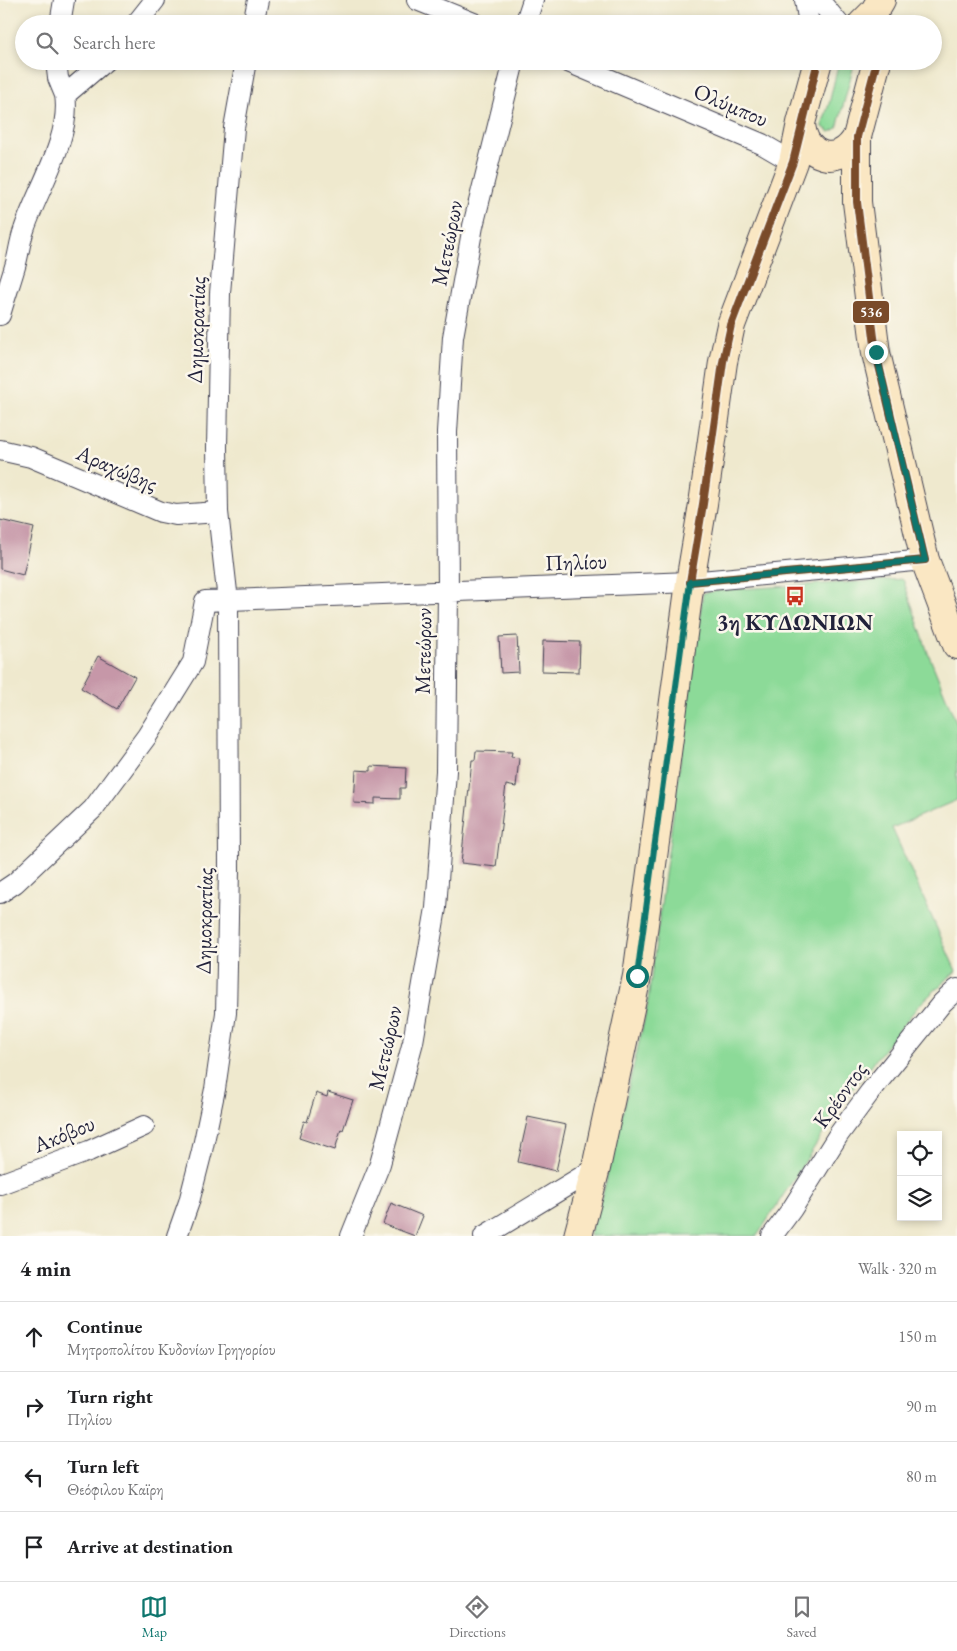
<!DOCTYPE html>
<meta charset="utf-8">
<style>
:root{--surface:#fff;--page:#f6f6f6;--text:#202124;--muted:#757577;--line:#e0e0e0;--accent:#0f766e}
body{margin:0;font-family:"EB Garamond",serif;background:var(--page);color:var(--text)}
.controls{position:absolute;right:15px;bottom:15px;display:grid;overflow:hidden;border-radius:0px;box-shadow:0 2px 8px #0003}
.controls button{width:45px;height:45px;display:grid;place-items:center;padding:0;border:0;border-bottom:1px solid var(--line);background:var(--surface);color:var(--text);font:25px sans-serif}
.stop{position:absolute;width:15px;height:15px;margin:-11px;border:4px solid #0f766e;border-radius:50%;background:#fff}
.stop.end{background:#0f766e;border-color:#fff;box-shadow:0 1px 5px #0008}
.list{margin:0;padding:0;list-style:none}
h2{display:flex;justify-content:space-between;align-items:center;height:65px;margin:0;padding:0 20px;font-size:21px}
h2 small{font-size:16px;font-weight:400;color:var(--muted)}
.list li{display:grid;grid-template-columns:32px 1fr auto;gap:15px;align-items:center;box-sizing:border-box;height:70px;padding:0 20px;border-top:1px solid var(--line)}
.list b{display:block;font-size:19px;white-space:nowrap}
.list p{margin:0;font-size:16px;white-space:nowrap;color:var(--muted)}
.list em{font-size:16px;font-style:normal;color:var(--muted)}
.icon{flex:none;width:28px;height:28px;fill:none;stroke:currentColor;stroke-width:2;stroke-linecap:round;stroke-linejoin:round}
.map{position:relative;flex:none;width:957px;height:1236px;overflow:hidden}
.search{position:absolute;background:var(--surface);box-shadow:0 2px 8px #0003;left:15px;right:15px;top:15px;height:55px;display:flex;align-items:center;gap:12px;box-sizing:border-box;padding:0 18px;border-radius:28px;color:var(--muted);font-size:19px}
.sheet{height:345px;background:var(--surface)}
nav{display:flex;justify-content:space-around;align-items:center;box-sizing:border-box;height:70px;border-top:1px solid var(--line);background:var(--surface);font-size:14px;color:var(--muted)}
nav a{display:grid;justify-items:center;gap:2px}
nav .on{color:var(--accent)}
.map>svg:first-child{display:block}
.green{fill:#8cda98;stroke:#577e6a}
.building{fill:#c697a8}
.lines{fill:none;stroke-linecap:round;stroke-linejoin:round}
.street-casing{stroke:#414051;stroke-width:22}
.secondary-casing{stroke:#414051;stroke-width:30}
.street{stroke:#fff;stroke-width:20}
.secondary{stroke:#fae7c3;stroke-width:28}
.bus-1-casing{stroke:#fbf7ec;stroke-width:11}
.bus-1{stroke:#7a4b2a;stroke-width:8}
.route{stroke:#0f766e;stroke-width:6}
.labels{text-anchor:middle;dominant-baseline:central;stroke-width:5;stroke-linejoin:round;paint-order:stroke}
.street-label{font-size:22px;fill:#22223b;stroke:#fbf7ec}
.poi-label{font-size:22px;font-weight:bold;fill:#22223b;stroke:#fbf7ec}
.line-badge{stroke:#fbf7ec;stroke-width:2}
.badge-label{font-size:14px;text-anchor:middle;font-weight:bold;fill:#fff}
</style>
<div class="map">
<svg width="957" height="1236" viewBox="0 0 957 1236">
<rect width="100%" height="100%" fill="#fbf7ec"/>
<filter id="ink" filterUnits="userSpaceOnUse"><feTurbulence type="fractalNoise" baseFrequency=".02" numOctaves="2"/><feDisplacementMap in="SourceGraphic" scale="10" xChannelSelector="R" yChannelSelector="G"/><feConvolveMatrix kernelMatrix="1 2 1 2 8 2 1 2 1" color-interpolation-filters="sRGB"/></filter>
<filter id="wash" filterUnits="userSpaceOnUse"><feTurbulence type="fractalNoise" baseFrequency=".0096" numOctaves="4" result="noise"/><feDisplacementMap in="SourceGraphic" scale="20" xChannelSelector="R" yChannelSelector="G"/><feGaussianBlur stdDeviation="1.12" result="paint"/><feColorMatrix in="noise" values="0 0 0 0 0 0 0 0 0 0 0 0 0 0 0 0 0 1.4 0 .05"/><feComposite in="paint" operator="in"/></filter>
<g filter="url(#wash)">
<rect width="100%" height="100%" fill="#efe9ce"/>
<path class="green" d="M839 61H855L838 125 836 129 830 132 823 127V122L829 104Z
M903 579 928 653 957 724V800L892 828 956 971 919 1005 850 1092 757 1236H589L606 1183 647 1008 703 593 723 590Z"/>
<g id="blocks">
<path class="building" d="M0 520 34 528 23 575 0 569Z
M517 636 519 672 501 673 499 637Z
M543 641 580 642 579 672 542 671Z
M98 656 135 677 117 709 81 688Z
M476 751 512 752 511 757 519 758 516 787 506 785 496 867 461 863 472 760H475Z
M371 766 406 768 405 788H400V799L375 798V804L354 803 356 770 371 771Z
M328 1092 353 1100 343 1130 341 1129 335 1150 299 1138 304 1121 307 1122 316 1093 327 1097Z
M528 1117 566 1125 556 1171 518 1162Z
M391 1203 423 1216 415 1236 383 1224Z"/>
</g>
</g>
<g filter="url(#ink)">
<use href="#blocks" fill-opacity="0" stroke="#414051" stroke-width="1"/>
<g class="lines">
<defs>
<path id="street" d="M417 0 476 24
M805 0 809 24
M819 0 839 24
M60 24 64 0
M136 24 155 0
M253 24 258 0
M525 24 533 0
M56 61 58 78 65 95
M566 61 762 144 793 162
M0 315C5 297 11 281 16 263 19 252 20 241 24 230 37 190 72 137 65 95L105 61
M0 450 31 457 161 512 176 515 218 512
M0 893 15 883 93 809 147 736 193 662 205 601 690 582 925 560
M0 1184 89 1151 144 1126
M177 1236 189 1202 202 1151 215 1089 226 1013 229 870 228 601 218 512 217 447 220 293 234 128 246 61
M351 1236 380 1164 413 1042 436 908 446 771 448 591 447 432 453 337 473 226 514 61
M484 1236 596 1168
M772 1236 792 1209 839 1134 870 1092 942 1003 957 989"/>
<path id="secondary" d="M862 24 874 12 881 0
M818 61 801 123C803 159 840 168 857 137L877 61
M857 137V202L876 353 925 560 957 645
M578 1236 596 1168 637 976 690 582 703 504 723 362 731 325 793 162 801 123"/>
</defs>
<use href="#street" class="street-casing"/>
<use href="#secondary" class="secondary-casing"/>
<use href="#street" class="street"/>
<use href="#secondary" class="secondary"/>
<defs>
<path id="bus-1" d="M877 61 857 137V202L876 353 925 560
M690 582 703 504 723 362 731 325 793 162 818 61
M690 582 925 560"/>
</defs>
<use href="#bus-1" class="bus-1-casing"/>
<use href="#bus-1" class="bus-1"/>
</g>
</g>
<g class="lines" filter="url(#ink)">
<path class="route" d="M637 976 690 582 925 560 876 352"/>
</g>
<defs>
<symbol id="bus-bare" viewBox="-9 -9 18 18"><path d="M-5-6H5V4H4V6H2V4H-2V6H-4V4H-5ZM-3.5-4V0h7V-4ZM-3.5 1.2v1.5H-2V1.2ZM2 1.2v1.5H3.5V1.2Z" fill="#c8321e" stroke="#fbf7ec" stroke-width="2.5" paint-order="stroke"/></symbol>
</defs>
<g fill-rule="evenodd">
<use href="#bus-bare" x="781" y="582" width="28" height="28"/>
</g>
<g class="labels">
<g class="street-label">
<text transform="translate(731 105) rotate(23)">Ολύμπου</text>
<text transform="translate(447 243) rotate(-79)">Μετεώρων</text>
<text transform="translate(196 330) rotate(-88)">Δημοκρατίας</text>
<text transform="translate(117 468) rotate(23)">Αραχώβης</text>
<text transform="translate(576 562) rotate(-2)">Πηλίου</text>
<text transform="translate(423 651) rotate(-89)">Μετεώρων</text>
<text transform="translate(204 921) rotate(-89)">Δημοκρατίας</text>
<text transform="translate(385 1048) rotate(-77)">Μετεώρων</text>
<text transform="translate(840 1095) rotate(-54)">Κρέοντος</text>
<text transform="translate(64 1134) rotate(-22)">Ακόβου</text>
</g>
<g class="poi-label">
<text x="795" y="622">3η ΚΥΔΩΝΙΩΝ</text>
</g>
</g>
<rect class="line-badge" x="852" y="300" width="38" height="24" rx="5" fill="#7a4b2a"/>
<g class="badge-label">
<text x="871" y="317">536</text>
</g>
</svg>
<div class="controls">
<button><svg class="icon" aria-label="locate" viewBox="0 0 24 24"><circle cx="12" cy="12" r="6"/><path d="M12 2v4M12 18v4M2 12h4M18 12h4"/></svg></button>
<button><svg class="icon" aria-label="layers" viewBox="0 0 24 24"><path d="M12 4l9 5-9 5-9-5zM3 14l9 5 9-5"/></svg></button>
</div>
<div class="stop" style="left:637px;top:976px"></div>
<div class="stop end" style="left:876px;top:352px"></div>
<div class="search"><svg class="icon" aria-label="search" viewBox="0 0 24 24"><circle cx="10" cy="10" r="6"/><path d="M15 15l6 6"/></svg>Search here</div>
</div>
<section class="sheet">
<h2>4 min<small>Walk · 320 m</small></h2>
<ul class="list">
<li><svg class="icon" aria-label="ahead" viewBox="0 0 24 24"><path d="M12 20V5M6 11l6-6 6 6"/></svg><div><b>Continue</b><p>Μητροπολίτου Κυδονίων Γρηγορίου</p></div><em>150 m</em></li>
<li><svg class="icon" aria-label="right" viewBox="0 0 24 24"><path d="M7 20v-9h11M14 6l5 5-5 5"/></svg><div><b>Turn right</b><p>Πηλίου</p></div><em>90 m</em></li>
<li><svg class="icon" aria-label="left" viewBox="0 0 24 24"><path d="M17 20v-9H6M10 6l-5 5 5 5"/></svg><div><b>Turn left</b><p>Θεόφιλου Καϊρη</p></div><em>80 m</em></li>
<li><svg class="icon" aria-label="arrive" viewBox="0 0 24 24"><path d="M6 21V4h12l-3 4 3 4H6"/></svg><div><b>Arrive at destination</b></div></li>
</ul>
</section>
<nav>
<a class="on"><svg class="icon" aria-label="map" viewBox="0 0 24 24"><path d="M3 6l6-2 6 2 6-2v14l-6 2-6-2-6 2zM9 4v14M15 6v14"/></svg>Map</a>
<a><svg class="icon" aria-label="directions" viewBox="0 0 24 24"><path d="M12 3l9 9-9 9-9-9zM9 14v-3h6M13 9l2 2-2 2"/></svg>Directions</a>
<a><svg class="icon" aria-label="saved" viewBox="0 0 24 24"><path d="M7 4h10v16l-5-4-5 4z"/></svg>Saved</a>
</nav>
